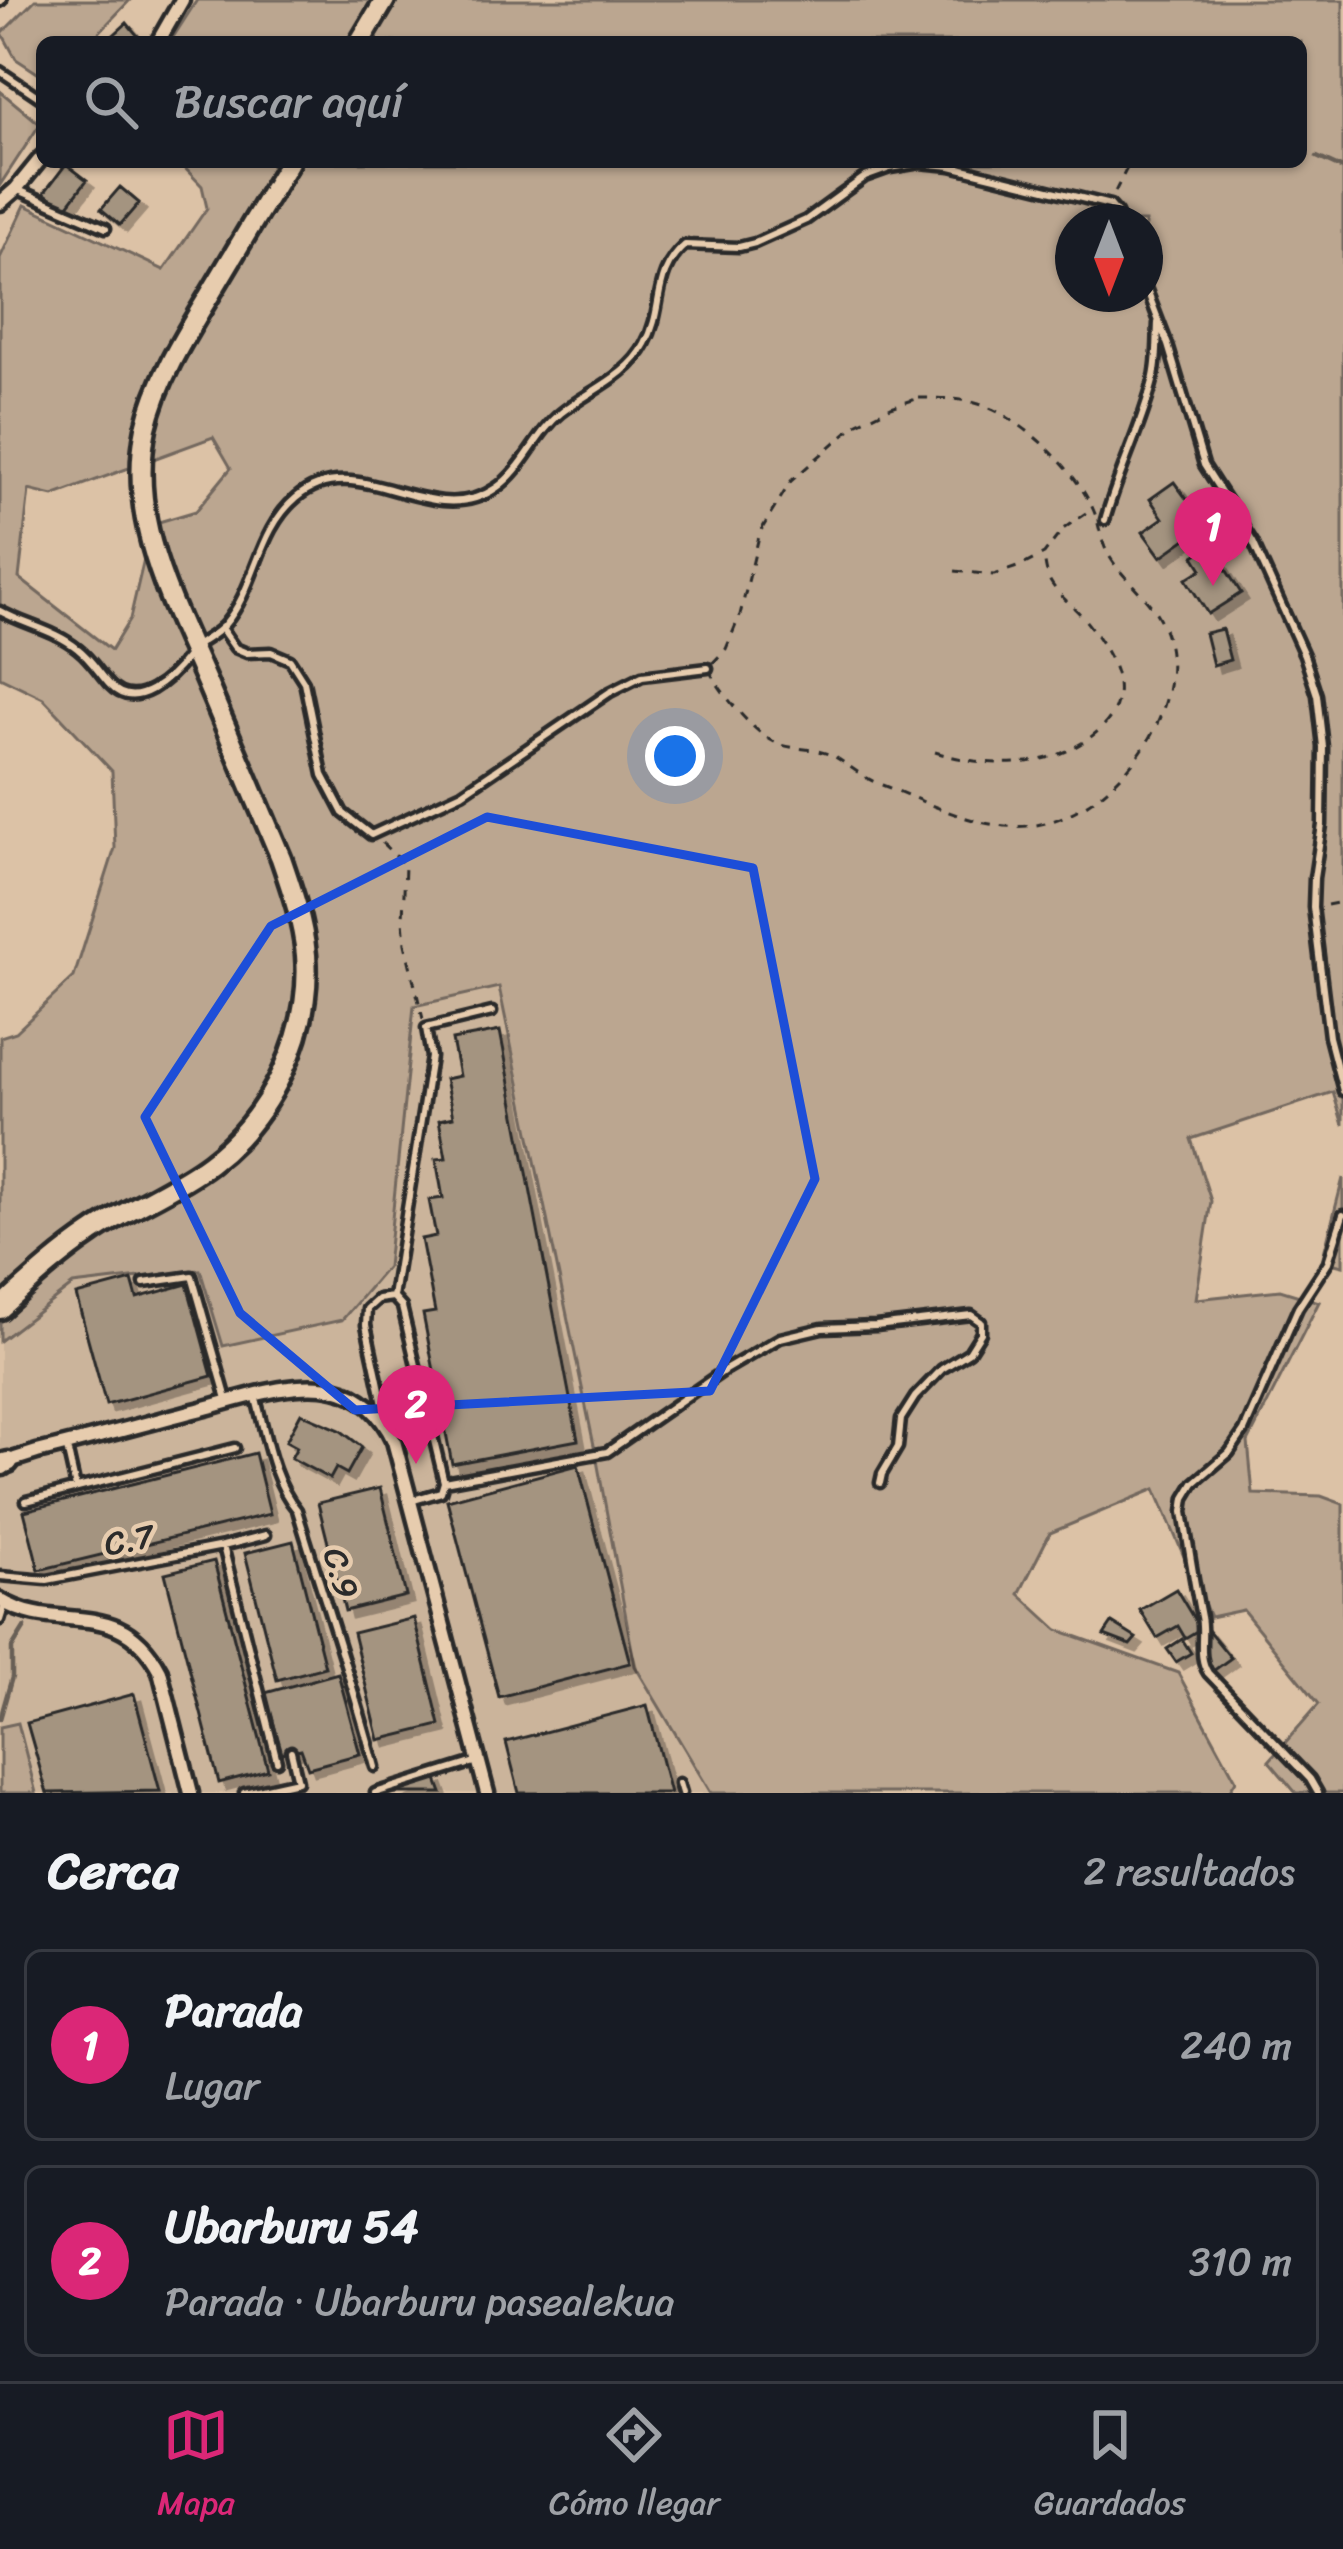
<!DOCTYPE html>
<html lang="es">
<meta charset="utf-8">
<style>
:root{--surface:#171b24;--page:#20242c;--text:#f1f3f6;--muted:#9ea1a6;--line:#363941;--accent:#db2777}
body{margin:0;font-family:Sriracha,sans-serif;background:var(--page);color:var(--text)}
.compass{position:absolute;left:1055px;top:204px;width:108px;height:108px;border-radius:50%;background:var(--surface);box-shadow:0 3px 9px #0004;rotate:180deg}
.you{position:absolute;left:675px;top:756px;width:42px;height:42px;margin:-30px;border:9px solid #fff;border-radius:50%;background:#1a73e8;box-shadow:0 0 0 18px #1a73e833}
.badge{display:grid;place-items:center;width:78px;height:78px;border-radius:50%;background:var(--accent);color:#fff;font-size:39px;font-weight:700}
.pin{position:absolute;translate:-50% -99px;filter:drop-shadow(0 3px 6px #0008)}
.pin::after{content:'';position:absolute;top:63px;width:42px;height:36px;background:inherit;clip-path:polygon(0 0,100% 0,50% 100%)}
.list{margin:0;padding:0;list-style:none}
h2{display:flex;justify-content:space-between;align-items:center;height:156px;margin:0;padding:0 48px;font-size:51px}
h2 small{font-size:39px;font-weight:400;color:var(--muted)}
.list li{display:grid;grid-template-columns:78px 1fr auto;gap:36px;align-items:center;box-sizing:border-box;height:192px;margin:0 24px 24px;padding:0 24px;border:3px solid var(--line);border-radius:18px}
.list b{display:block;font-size:45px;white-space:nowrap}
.list p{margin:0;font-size:39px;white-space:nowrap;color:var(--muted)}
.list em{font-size:39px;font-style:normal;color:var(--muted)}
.icon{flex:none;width:66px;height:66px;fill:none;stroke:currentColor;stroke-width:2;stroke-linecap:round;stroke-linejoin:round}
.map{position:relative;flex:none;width:1343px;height:1793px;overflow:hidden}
.search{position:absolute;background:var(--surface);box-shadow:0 3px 9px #0004;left:36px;right:36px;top:36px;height:132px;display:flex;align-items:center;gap:30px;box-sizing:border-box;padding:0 42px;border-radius:18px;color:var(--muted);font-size:45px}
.sheet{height:588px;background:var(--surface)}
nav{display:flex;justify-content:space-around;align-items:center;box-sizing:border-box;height:168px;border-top:3px solid var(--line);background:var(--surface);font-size:33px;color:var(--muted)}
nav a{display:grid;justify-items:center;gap:6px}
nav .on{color:var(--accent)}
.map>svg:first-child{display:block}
.built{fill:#cbb49b}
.green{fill:#bba690;stroke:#73685e;stroke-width:3;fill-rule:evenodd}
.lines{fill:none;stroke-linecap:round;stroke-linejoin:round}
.stream{stroke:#685f56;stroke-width:4.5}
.building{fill:#a49480;stroke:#2b2b2b;stroke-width:3;filter:url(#shadow)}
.service-casing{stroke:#2b2b2b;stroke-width:15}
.minor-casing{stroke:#2b2b2b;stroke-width:21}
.secondary-casing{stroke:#2b2b2b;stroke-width:27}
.path{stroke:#2b2b2b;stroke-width:3;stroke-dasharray:9 9;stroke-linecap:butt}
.service{stroke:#e7ccae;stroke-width:6}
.minor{stroke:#e7ccae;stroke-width:12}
.secondary{stroke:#e7ccae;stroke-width:18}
.marked{fill:none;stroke:#1d4ed8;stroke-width:9;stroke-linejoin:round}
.labels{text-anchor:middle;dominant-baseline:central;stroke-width:9;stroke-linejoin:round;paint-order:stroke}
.street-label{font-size:33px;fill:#2b2b2b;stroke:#e7ccae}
</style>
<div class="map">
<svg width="1343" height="1793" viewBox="0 0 1343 1793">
<defs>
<filter id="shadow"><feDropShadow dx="7" dy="7" stdDeviation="0" flood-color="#0004"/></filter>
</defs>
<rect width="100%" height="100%" fill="#dcc2a6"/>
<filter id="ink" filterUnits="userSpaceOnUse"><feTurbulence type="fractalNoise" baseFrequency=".00833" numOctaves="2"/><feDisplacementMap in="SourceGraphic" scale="24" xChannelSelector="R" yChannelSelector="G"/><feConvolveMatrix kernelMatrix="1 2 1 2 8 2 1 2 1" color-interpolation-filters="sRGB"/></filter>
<g filter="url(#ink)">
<path class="built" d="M500 987 596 1455 635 1666 711 1793H36L19 1723 0 1727V1341L73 1285 200 1270 387 1267 414 1005Z"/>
<path class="green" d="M35 0H130L90 42H42V76L16 59 2 33Z
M197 0H1343V1125L1333 1092 1191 1139 1211 1201 1196 1299 1280 1290 1319 1302 1248 1442 1253 1494 1321 1496 1343 1504V1793H1296L1269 1761 1319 1704 1243 1610 1210 1617 1155 1489 1050 1533 1019 1594 1058 1630 1178 1673 1236 1780 1228 1793H711L635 1666 596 1455 499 987 414 1006 387 1267 342 1320 223 1346 200 1270 73 1285 0 1341V1037L16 1032 74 977 115 848 112 771 43 698 0 677V258L25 205 164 270 207 208 202 186 179 162H1301V42H170ZM1073 222H1145V294H1073ZM213 437 231 468 196 511 152 524 130 619 111 650 19 578 29 490 53 496Z
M0 91 40 124 0 185Z
M1343 1178V1266L1322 1261Z
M18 1723 36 1793H0V1727Z"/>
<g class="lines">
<path class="stream" d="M1317 157 1343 169
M0 1719 12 1677V1648L25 1627"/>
</g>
<path class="building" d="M127 23 143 42H106Z
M66 164 87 180 65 209 44 193Z
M120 187 139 203 120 225 101 209Z
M1174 482 1206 525 1161 557 1143 532 1163 518 1150 499Z
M1211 546 1241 593 1208 614 1186 579 1202 569 1194 556Z
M1222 629 1230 660 1213 665 1205 633Z
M500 1031 578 1440 452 1464 423 1314 435 1312 421 1239 436 1236 429 1200 443 1198 436 1159 446 1158 439 1120 453 1117 445 1079 459 1076 452 1040Z
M132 1280 137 1298 187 1284 212 1376 106 1405 76 1295Z
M301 1413 340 1430 362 1447 347 1474 336 1468 330 1479 291 1458 297 1447 286 1441Z
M255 1453 270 1514 39 1570 24 1511Z
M578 1465 630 1663 499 1697 447 1500Z
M380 1488 406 1596 345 1611 318 1503Z
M293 1541 325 1667 277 1680 245 1553Z
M214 1561 268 1770 219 1783 165 1573Z
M1176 1589 1200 1629 1185 1638 1178 1626 1157 1638 1140 1610Z
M414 1618 440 1725 379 1740 353 1633Z
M1112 1623 1136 1638 1130 1645 1104 1635Z
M1208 1630 1231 1658 1213 1671 1204 1652Z
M1182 1639 1191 1653 1176 1662 1167 1649Z
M338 1673 360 1754 308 1768 301 1749 282 1753 265 1693Z
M134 1694 160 1791 47 1793 27 1723Z
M647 1705 670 1793H519L506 1742Z
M436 1777 442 1793H394Z"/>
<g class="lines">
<defs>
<path id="service" d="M0 2 2 0
M0 71 42 99
M16 189 106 228
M1145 285 1168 345 1204 465 1253 542 1304 655 1317 695 1323 747 1322 825 1314 878 1313 907 1329 1037 1343 1091
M1105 520C1118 473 1141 429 1153 381 1158 363 1157 342 1158 323
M0 611C25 625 55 630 78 649 91 659 99 673 110 685 136 713 171 678 188 656
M221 628 235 648 247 653 271 652 290 660 304 682 323 775 343 813 371 835 462 793 610 692 642 676 708 668
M196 646C205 639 218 633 225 624 257 586 257 531 296 498 357 446 431 533 496 488 524 469 535 434 561 413 588 391 628 377 645 344 665 308 651 275 685 245L739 247 755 243 806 220 865 177 890 168 920 163 951 166 1110 205 1117 213 1121 222
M144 1283 192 1276 227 1399
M393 1297 431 1057 426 1028 492 1012
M255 1395C266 1433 271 1479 297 1510 323 1596 352 1680 375 1767
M387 1422 366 1325 367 1309 378 1299 393 1297 402 1307 444 1482 441 1492 410 1501
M67 1448 76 1488
M444 1482 607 1452 725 1370 780 1338 822 1328 876 1326 971 1315 981 1322V1333L969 1352 942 1369 915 1397 901 1419 898 1447 882 1474 880 1483
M26 1501 235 1448
M223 1546 277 1761
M0 1576 47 1580 223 1546 266 1535
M0 1620 5 1604
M679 1783 682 1793
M244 1793 298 1781 291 1751
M375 1793 478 1761
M1318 1793 1310 1779 1208 1673C1197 1656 1205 1636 1201 1617 1194 1582 1189 1547 1183 1512L1185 1498 1194 1483 1229 1453 1244 1431 1298 1308 1328 1262 1343 1215"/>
<path id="minor" d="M158 42 182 0
M0 203 16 189 42 157
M3 1468 15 1459 37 1452C91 1439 144 1424 198 1410 237 1400 294 1379 334 1389 362 1395 382 1415 394 1441L487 1793
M0 1600C58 1636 119 1593 160 1671L191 1793"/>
<path id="secondary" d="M360 42 385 0
M0 1309C30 1282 59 1255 92 1233 129 1207 173 1191 210 1163 271 1117 312 1033 306 955 303 922 292 890 281 858 256 799 231 740 206 681 171 600 127 519 146 428 157 380 184 337 209 296 236 251 262 207 289 162
M0 1464 8 1462"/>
</defs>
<use href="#service" class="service-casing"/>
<use href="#minor" class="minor-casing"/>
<use href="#secondary" class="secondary-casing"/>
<path class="path" d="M1115 192 1130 162
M919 398C941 398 961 398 982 405 1023 419 1075 469 1093 509 1099 522 1100 538 1107 552 1121 579 1150 596 1162 624 1199 706 1112 817 1029 826 978 831 928 802 882 785 863 778 852 767 835 757 819 748 799 750 782 745 756 738 720 692 708 668L726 649 740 615 760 532 791 481 856 424 891 407Z
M955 571 994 575 1023 565 1044 554 1063 529 1093 508
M935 752C978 765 1029 770 1071 749 1141 713 1124 667 1081 615 1070 603 1058 595 1050 581 1046 572 1045 564 1044 554
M382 843 405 865 403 920 405 944 423 1019
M1327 905 1343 902"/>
<use href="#service" class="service"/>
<use href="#minor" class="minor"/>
<use href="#secondary" class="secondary"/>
</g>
</g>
<path class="marked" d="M487 817 753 868 815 1179 710 1391 355 1410 240 1313 145 1117 271 926Z"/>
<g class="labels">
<g class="street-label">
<text transform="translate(129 1540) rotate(-11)">C.7</text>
<text transform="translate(341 1573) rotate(73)">C.9</text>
</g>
</g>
</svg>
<svg class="compass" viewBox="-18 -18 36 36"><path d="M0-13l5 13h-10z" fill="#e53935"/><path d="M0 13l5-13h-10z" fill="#9ea1a6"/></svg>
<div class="you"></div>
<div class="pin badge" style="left:1213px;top:586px">1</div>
<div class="pin badge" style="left:416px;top:1464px">2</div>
<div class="search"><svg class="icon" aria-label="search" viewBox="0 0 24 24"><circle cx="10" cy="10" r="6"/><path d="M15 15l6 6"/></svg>Buscar aquí</div>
</div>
<section class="sheet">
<h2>Cerca<small>2 resultados</small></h2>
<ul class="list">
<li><span class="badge">1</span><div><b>Parada</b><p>Lugar</p></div><em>240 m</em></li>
<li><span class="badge">2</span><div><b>Ubarburu 54</b><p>Parada · Ubarburu pasealekua</p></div><em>310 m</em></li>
</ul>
</section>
<nav>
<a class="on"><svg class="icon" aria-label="map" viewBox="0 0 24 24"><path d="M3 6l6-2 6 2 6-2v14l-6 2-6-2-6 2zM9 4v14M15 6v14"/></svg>Mapa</a>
<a><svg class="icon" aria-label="directions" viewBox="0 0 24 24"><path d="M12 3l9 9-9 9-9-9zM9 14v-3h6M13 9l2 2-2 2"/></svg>Cómo llegar</a>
<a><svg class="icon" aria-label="saved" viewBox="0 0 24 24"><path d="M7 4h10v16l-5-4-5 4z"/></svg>Guardados</a>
</nav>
